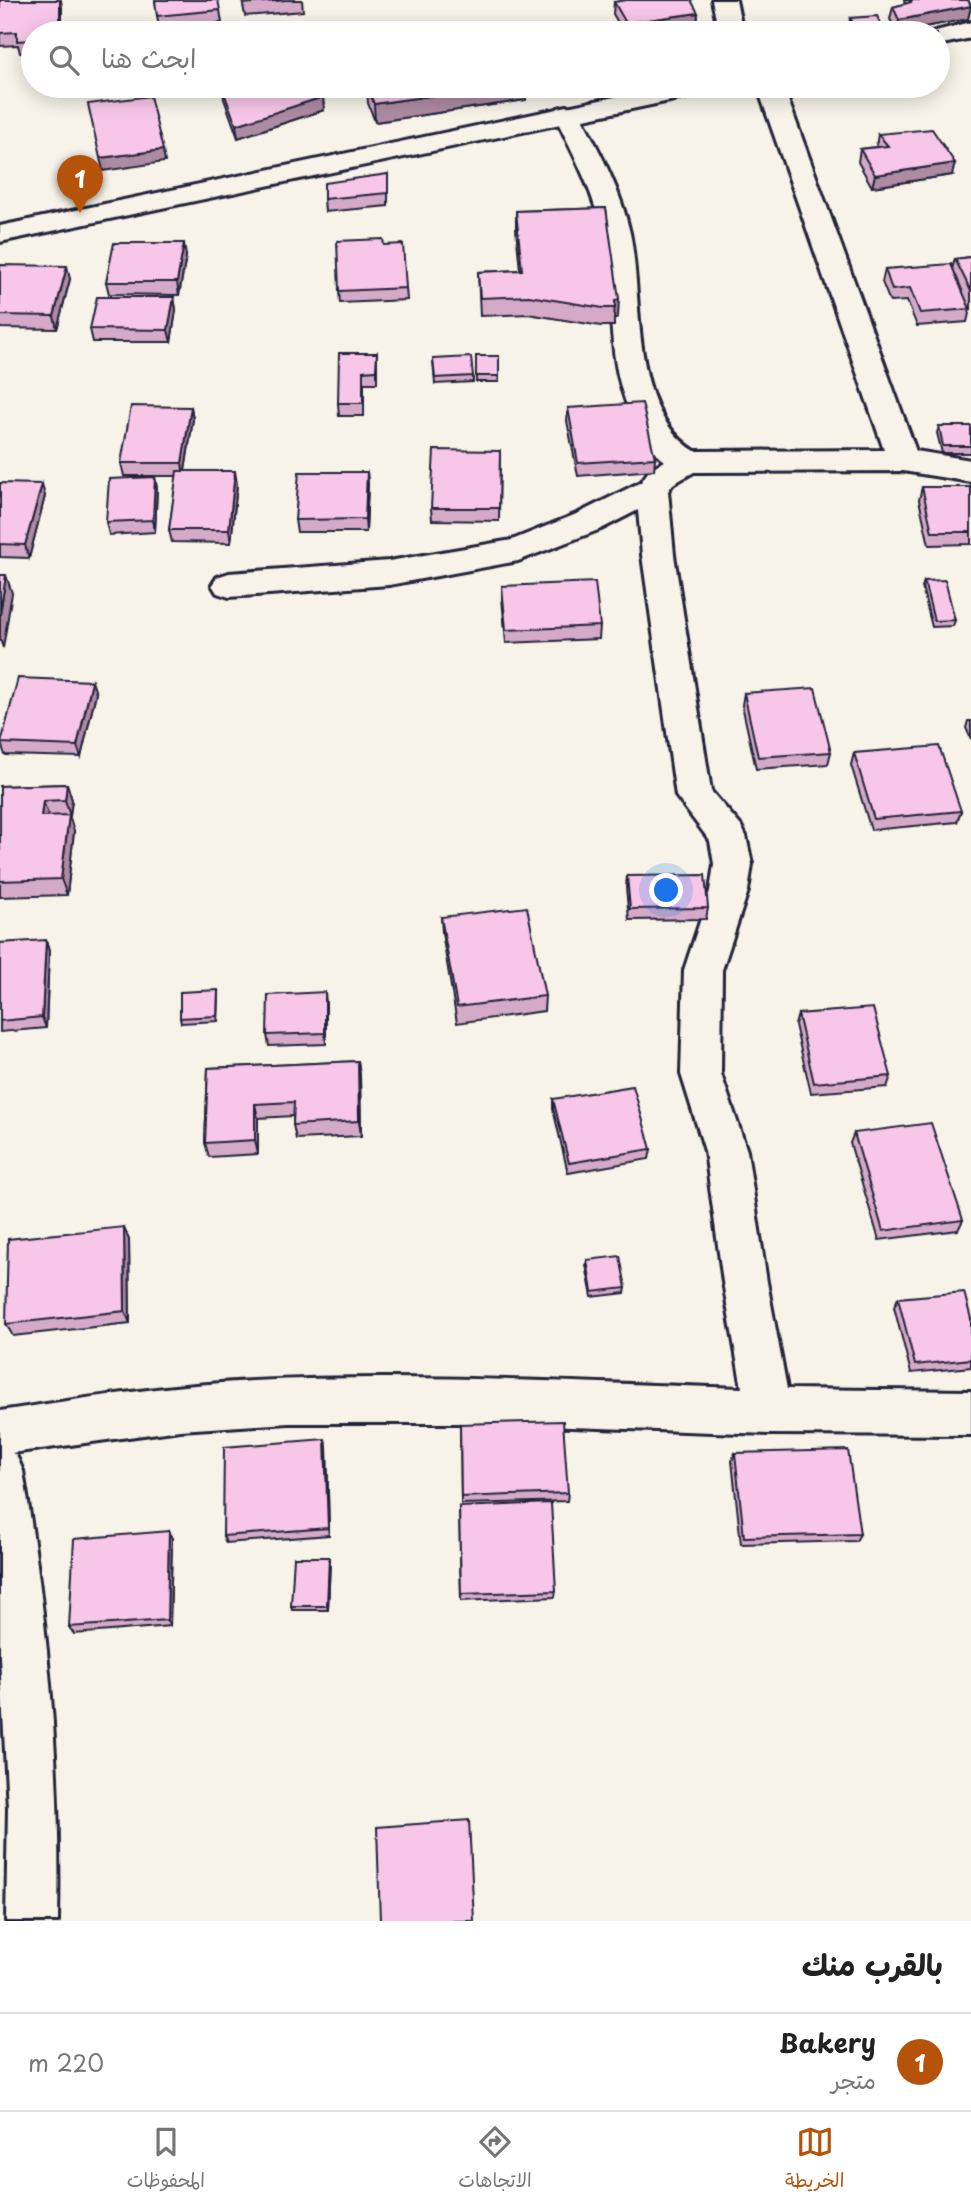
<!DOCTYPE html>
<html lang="ar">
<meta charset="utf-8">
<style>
:root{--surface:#fff;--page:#f6f6f6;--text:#222;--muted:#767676;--line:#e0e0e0;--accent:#b45309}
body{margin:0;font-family:"Playpen Sans","Playpen Sans Arabic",sans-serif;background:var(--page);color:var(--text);direction:rtl}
.you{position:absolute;left:667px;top:891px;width:24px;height:24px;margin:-18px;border:5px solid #fff;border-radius:50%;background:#1a73e8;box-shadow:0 0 0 10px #1a73e833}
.badge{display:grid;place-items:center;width:46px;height:46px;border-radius:50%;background:var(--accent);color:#fff;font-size:23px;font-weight:700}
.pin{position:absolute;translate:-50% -58px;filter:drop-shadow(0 2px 4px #0008)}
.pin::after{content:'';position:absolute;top:37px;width:24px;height:21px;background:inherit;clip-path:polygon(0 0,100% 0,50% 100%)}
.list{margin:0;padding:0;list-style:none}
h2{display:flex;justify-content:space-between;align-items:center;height:91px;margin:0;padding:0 28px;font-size:30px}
h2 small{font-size:23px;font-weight:400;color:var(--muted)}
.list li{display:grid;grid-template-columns:46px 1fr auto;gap:21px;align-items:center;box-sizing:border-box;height:98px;padding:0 28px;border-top:2px solid var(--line)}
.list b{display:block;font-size:26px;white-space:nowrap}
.list p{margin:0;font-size:23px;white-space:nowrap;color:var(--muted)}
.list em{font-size:23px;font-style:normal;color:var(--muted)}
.icon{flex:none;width:38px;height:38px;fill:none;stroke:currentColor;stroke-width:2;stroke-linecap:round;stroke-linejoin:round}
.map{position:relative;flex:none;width:971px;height:1921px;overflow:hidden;direction:ltr}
.search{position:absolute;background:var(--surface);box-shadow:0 4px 18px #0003;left:21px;right:21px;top:21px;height:77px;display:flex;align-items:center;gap:18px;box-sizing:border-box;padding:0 24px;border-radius:38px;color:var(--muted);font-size:26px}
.sheet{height:189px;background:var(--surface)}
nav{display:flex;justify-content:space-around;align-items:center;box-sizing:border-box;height:98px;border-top:2px solid var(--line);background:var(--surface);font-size:19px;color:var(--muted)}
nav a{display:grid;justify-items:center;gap:4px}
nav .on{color:var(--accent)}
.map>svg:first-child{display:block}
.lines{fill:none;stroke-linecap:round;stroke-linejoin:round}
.minor-casing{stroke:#22223b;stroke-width:6}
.secondary-casing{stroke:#22223b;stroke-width:6}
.minor{fill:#f7f3e8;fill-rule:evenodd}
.secondary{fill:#f7f3e8;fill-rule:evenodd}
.wall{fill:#d4aac8;stroke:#22223b;stroke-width:2}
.shaded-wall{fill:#ad8ba2;stroke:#22223b;stroke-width:2}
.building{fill:#f7c6e8;stroke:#22223b;stroke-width:2}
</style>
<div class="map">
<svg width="971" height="1921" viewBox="0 0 971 1921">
<rect width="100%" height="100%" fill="#f7f3e8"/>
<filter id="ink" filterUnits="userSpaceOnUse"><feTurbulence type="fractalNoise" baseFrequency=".0143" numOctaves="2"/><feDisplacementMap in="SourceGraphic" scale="14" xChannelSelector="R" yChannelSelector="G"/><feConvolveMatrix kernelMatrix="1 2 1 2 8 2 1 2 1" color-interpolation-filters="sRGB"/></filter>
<g filter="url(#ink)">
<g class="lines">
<defs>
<path id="minor" d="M712 0H736L743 33H719Z
M757 86H783L916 451 971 460V482L903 471 694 472 673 484 668 491 674 555 711 791 741 826 746 836 752 864 748 891 722 970 721 1074 747 1151 767 1282 787 1389 971 1391V1435L769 1434 459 1423H289L180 1430 12 1453 16 1455 23 1471C48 1621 61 1769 58 1921H6L8 1808 0 1657V1411C84 1398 168 1385 253 1381 416 1373 580 1383 742 1388L723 1282 705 1151 681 1074 684 970 710 891 714 864 710 841 676 796 642 555 638 510 601 529 518 561 389 585 229 597 217 593 212 585 217 577 229 573 389 561 512 540 579 513 641 482 651 468 665 461C654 453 649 443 641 432 601 371 617 296 601 228 592 188 572 151 554 114L558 108 567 106 576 108 580 114C600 152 621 191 630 233 644 301 628 409 695 451L884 450Z"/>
<path id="secondary" d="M971 22V38L938 45V33H928Z
M667 86H716L712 91 703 94 0 242V226Z"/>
</defs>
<use href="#minor" class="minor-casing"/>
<use href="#secondary" class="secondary-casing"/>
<use href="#minor" class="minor"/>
<use href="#secondary" class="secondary"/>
</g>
<path class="wall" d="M155 0 220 10 222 23 159 29Z
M242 0H302L303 11 245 16Z
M904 0H968L971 6 968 19 897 32 890 19 893 7 905 4Z
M614 2 698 13 697 25 640 33H624L613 14Z
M62 8V33H33V52L20 53 18 45 0 46V33Z
M850 18 881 33H854L849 24Z
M367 86H526V100L375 122 368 103Z
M222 87 323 97 324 110 238 138 224 99Z
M878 134 952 175 872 187 858 162 860 149 876 147Z
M388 174V206L325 212 324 199Z
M606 208 618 317 614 319V326H601L528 314 480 316 478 272 520 270 516 229V211Z
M384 245 406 288 407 300 340 303 339 291Z
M186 256 179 295 109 294 106 282Z
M971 257V311L969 307 970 309 967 322 917 326 907 301 890 302 882 282 885 269H952L955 259Z
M0 265 70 279 57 329 0 328Z
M174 297 176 310 171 342H93L90 329Z
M377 353V383H364V416H339L338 403Z
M476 356H499V382H476Z
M433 359 473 376V382L435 384Z
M191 407 193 419 185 471 237 484 231 543 172 542 169 530 177 476H124L121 463Z
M568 408 655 458 654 470 578 476 567 421Z
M939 426H971V453H942L937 433Z
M500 451 499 521 432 520 431 508Z
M367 472 368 484 366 532H297L295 520Z
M155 477 157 489 155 532 109 535 106 522Z
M0 483 45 496 29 558 0 557Z
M922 487H971V544L929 545 919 500Z
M924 581 955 620 953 626 932 627 922 587Z
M502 586 600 626 599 639 506 643 502 598Z
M96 693 81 757 5 755 1 743Z
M744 693 831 752 828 764 756 769 742 705Z
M968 721H971V739L966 728Z
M854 753 961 811 957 822 871 830 851 765Z
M67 784 72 800 70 816H69L74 831 67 895 0 897V786Z
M627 876 708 908 706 919 629 920 626 887Z
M441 917 545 996 544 1011 457 1023 442 933Z
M0 943 49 951 46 1028 0 1032Z
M219 996 218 1021 181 1023 180 1018Z
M326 1003V1044L269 1046 267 1035Z
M798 1014 891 1076 887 1087 811 1093 795 1025Z
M358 1061 360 1075 361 1136 296 1139 293 1125V1116L258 1118V1154L209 1157 205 1143 208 1068Z
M553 1099 651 1149 649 1159 568 1173 553 1109Z
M854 1133 963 1220 958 1230 879 1240 850 1143Z
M124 1227 129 1240 130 1323 13 1336 6 1324Z
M587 1260 626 1288 625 1293 592 1297 586 1265Z
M898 1298 971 1319V1367L911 1373 894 1307Z
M460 1424 568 1493 567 1501 461 1504Z
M327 1447 329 1535 226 1543 223 1536Z
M735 1453 860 1534 856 1541 741 1544 732 1461Z
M459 1507 556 1591 555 1597 461 1601Z
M169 1531 172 1538 170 1626 74 1634 69 1627Z
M330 1560 328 1610H292L291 1606Z"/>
<path class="shaded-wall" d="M60 0H61L62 8V33H61L60 26Z
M971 6 968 19 897 32 899 20Z
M698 13 697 25 640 33H626V23Z
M882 27 881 33H858V32Z
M498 86H526V100L375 122 374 104Z
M323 97 324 110 238 138 236 125Z
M163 150 165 162 103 171 100 158Z
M955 163 952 175 872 187 875 175Z
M184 243 186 256 179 295 177 282Z
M67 266 70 279 57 329 54 316Z
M174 297 176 310 171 342 168 330Z
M619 299 618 317 614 319 615 301Z
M191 407 193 419 184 476 182 463Z
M235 471 237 484 231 543 229 530Z
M367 472 368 484 366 532 365 519Z
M155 477 157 489 155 532 153 520Z
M42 484 45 496 29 558 25 545Z
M6 575 12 593 3 648 0 639V614Z
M92 681 96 693 81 757 77 746Z
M67 784 72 800 70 816 65 800Z
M43 801 49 817 41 816Z
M69 815 74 831 67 895 61 879Z
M46 940 49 951 46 1028 42 1017Z
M218 990 219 996 218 1021 217 1016Z
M325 992 326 1003V1044L325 1033Z
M358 1061 360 1075 361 1136 359 1121Z
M255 1104 258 1118V1154L255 1140Z
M124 1227 129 1240 130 1323 125 1311Z
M325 1439 327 1447 329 1535 328 1528Z
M169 1531 172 1538 170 1626 167 1620Z
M329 1557 330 1560 328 1610 327 1606Z"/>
<path class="building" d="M0 0H60V26L47 27 50 33H33V40L17 41V32L0 33Z
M155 0H218L220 10 157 16Z
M243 0H286L243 4Z
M626 0H691L698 13 626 23 614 2Z
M910 0H968L971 6 899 20 893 7 911 2Z
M877 16 882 27 858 32 850 18Z
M596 25 599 33H535V31Z
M229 86H318L323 97 236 125 222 87Z
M367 86H498L374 104Z
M150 96 163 150 100 158 88 104Z
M932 129 955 163 875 175 860 149 888 146 878 134Z
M388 174V193L324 199V183Z
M606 208 619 299 615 301V308H603L529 296 480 298 478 272 522 270 516 211Z
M383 239 384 245 403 244 406 288 339 291 337 241Z
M114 243H184L177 282H106Z
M971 257V291L955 259Z
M951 264 970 309 920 313 910 288 892 290 885 269Z
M0 265 67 266 54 316 0 315Z
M97 297H174L168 330 90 329Z
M339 353H377L376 370 363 371V403H338Z
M476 356H499V376H476Z
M471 357 473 376 435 378 433 359Z
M642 403 655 458 578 463 568 408Z
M131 406 191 407 182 463H121Z
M939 426H971V446H943Z
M434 450 500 451 499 508H431Z
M177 471H235L229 530H169Z
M299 472H367L365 519 295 520Z
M155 477 153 520 106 522 109 479Z
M0 483 42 484 25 545 0 544Z
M922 487H971V532H932Z
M0 575H6L0 614Z
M945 580 955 620 934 621 924 581Z
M595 582 600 626 506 630 502 586Z
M18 678 92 681 77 746 1 743Z
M815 688 831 752 758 757 744 693Z
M939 746 961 811 874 819 854 753Z
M67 784 65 800 43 801 41 816 69 815 61 879 0 881V786Z
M705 875 708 908 630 909 627 876Z
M527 907 545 996 457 1007 441 917Z
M46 940 42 1017 0 1021V943Z
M218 990 217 1016 180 1018V992Z
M325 992V1033L267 1035 268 995Z
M873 1008 891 1076 814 1083 798 1014Z
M358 1061 359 1121 293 1125 294 1102 255 1104V1140L205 1143 208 1068Z
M633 1086 651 1149 569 1163 553 1099Z
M931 1123 963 1220 883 1231 854 1133Z
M124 1227 125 1311 6 1324 8 1239Z
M620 1256 626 1288 592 1292 587 1260Z
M964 1292 971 1319V1359L915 1365 898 1298Z
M563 1421 568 1493 461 1497 460 1424Z
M325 1439 328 1528 223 1536 224 1447Z
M848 1450 860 1534 744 1537 735 1453Z
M551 1503 556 1591 461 1594 459 1507Z
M169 1531 167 1620 69 1627 74 1539Z
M294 1557H329L327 1606H291Z
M469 1820 474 1921H380L377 1827Z"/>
</g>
</svg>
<div class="you"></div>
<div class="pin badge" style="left:80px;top:213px">1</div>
<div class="search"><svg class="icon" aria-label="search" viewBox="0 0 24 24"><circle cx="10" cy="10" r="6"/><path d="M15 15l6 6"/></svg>ابحث هنا</div>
</div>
<section class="sheet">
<h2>بالقرب منك<small></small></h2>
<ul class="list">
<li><span class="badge">1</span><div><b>Bakery</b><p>متجر</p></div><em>220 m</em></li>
</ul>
</section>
<nav>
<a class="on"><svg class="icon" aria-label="map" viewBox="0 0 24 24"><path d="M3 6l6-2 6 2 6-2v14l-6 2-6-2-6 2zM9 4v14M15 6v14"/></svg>الخريطة</a>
<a><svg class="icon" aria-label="directions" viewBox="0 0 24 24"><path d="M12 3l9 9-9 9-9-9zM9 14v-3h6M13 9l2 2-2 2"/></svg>الاتجاهات</a>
<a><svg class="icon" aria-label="saved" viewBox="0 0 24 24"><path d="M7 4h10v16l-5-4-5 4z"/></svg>المحفوظات</a>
</nav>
